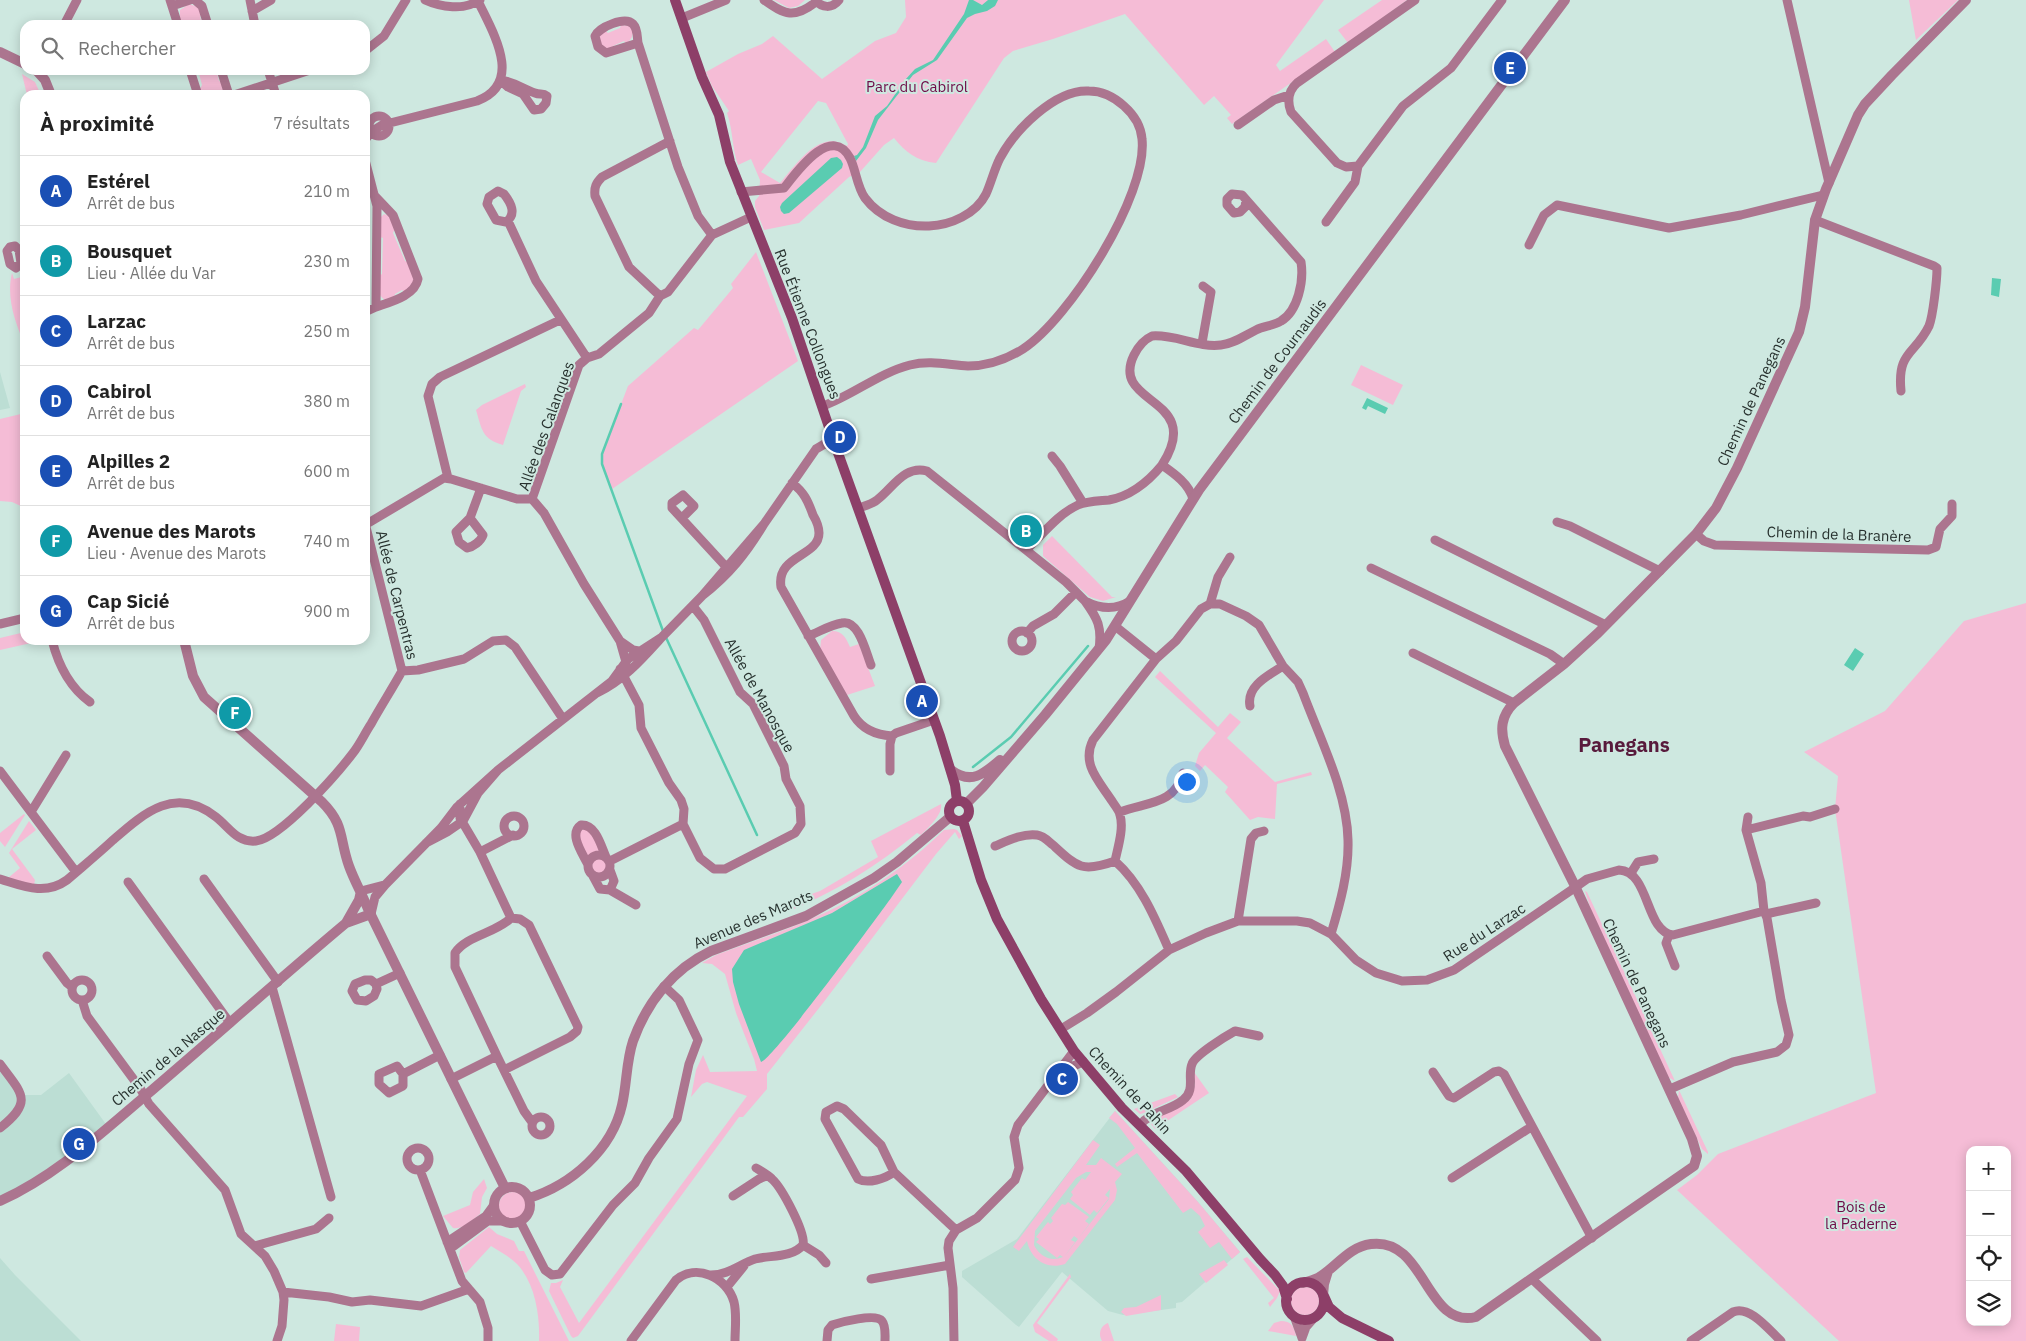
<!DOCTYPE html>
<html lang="fr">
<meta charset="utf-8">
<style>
:root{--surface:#fff;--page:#f6f6f6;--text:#222;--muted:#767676;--line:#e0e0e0;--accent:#0b8043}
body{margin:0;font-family:"IBM Plex Sans",sans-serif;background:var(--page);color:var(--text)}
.controls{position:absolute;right:15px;bottom:15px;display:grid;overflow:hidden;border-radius:10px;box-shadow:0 2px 12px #0003}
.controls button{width:45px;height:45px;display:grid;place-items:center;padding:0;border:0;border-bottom:1px solid var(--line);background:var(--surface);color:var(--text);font:25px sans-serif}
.you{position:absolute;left:1186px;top:781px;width:18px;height:18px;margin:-12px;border:4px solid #fff;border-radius:50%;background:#1a73e8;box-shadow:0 0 0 8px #1a73e833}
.badge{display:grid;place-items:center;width:32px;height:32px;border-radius:50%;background:var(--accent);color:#fff;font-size:16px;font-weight:700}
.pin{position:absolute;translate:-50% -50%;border:2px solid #fff;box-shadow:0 1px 5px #0006}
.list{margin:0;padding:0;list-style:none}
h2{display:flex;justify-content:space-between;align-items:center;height:65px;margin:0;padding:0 20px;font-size:21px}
h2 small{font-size:16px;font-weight:400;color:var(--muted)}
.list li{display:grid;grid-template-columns:32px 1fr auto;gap:15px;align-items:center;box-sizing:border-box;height:70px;padding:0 20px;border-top:1px solid var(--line)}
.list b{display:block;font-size:19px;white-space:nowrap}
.list p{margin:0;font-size:16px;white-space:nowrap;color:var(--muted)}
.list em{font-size:16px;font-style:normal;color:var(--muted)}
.icon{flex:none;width:28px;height:28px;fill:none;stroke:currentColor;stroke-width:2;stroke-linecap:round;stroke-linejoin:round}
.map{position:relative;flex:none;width:2026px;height:1341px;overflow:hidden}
.search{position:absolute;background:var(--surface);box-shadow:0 2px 12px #0003;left:20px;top:20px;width:350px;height:55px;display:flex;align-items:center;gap:12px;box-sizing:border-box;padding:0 18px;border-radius:15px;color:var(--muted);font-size:19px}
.panel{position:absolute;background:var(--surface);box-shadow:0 2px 12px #0003;left:20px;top:90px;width:350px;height:555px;border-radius:15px}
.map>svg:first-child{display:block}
.built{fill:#bcded4}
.green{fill:#f5bcd6;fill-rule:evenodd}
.water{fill:#5accb1}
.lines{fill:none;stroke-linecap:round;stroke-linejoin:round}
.stream{stroke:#5accb1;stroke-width:2.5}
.minor{stroke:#ac758f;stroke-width:9}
.tertiary{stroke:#ac758f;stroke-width:10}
.secondary{stroke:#8d3f68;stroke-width:10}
.labels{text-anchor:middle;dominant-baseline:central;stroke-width:4;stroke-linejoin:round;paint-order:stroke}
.park-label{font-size:15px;fill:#6f0c48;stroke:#cee8e0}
.street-label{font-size:15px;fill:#28322f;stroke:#cee8e0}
.district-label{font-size:20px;font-weight:bold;fill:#581a3c;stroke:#cee8e0}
</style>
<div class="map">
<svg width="2026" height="1341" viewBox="0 0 2026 1341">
<rect width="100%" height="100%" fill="#cee8e0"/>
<path class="built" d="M0 372 10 408 0 410Z
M0 1064 22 1095H41L69 1073 108 1127 0 1201Z
M1115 1111 1198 1202 1240 1252 1182 1302 1176 1303V1308L1123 1315 1108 1311 1062 1272 1019 1327 1016 1325 962 1277V1271L1017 1239Z
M0 1258 15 1275 81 1341H0Z"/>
<path class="green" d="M774 0H805L798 6 789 8Z
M905 0H1324L1276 65 1280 71 1326 39 1335 52 1232 124 1227 118 1231 115 1214 96 1204 105 1125 14 1053 39 1013 51 1004 58 936 163C917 161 905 152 894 138L884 145 860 172 849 177 799 223 764 230 755 207V201L759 196 760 180 751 159 738 165C732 148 733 130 727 113L729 111 712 86 706 72 738 54 762 44 773 36 822 79 875 41 896 33 906 17ZM818 101 826 103 848 144 847 146C819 128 796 165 780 183L761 172Z
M1382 0H1407L1348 43 1338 30Z
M1909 0H1958L1916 40Z
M189 4 198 7 202 13 200 17 203 25H185L180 20V10Z
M621 25 630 26 633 32 632 37 627 44 624 41 613 46 611 49 602 48 599 35 605 30 608 33 620 28Z
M198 70H216L219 81 223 83 225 87 222 95H202L200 89 202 85Z
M22 74 35 82 41 95H27Z
M384 214 389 216 395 228 393 233 405 261 410 263 415 280 405 292 402 290 395 294 394 297 386 300C376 296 379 285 379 276L382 274 383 238 380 237V218Z
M756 252 798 361 612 489 602 464V454L628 386 694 328 698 330 733 288 731 284Z
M12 273 14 279 25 276V345C15 323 6 297 12 273Z
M1361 365 1403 385 1393 405 1351 385Z
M525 384 526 387 521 391 503 445C482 439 482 430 476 410L482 405Z
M25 413V508L12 502 0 501V419Z
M1034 517 1043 526 1032 536 1022 538 1028 532 1024 527Z
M1052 536 1112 597H1116L1103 601 1090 597 1043 556V545Z
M2026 603V1341H1839L1677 1190 1697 1175 1718 1154 1876 1093 1835 809 1838 776 1804 752 1885 711 1964 621ZM1970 1150H2007V1322H1970Z
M832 631C843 631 846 638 850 647L859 644 875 686 847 695 820 650 821 640Z
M25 632V640L40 641 0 650V638Z
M1160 671 1218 727 1230 713 1241 722 1227 738 1275 782 1311 772 1312 775 1277 784 1275 819 1258 817 1250 820 1225 792 1228 787 1205 765 1200 771 1195 766 1199 753 1216 733 1155 677Z
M941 804C943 814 929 827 921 835L917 833C877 866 835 892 787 912L786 903 820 891 878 857 871 841Z
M24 814 25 815 5 847 0 841V833Z
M29 821 36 830 12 849 35 880 34 885 8 878 20 868 9 853Z
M583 829 591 831 601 852 595 853 588 859 579 838V833Z
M954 829 957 830 962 836 959 839 955 832 936 854 823 1003 767 1074V1089L743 1117H739L578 1336 573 1338 571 1336 549 1291 551 1283H556L563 1280 560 1287 579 1323 747 1096 707 1082 702 1084 691 1097 696 1070 703 1055 710 1072 757 1071 754 1059 736 1013 725 974 712 964 702 963 716 955C751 942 788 930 822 914 867 894 909 864 944 830Z
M592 866a8 8 0 1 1 16 0a8 8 0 1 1-16 0Z
M1585 891 1587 892 1675 1081 1668 1077 1591 910Z
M1194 1072 1209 1093 1155 1129 1151 1124 1154 1118 1190 1100 1195 1084Z
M1679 1090 1708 1152V1154L1702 1149 1678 1098Z
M1175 1094 1178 1097 1144 1113 1140 1114 1134 1109Z
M1115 1111 1198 1202 1240 1252 1232 1259 1219 1242 1210 1248 1198 1232 1205 1226 1200 1216 1191 1208 1183 1213 1137 1153 1117 1167 1115 1164 1135 1148 1117 1124 1109 1118Z
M1093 1140 1100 1145 1086 1165H1096L1101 1158 1122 1174 1115 1182 1117 1190 1115 1200 1065 1264C1047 1270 1031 1260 1027 1241L1019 1251 1013 1247ZM1086 1172H1091L1085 1180 1082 1178 1071 1192 1073 1195 1070 1199 1090 1215 1094 1210 1097 1213 1109 1198 1105 1195 1110 1189 1109 1199 1064 1257 1075 1242 1071 1240 1074 1236 1078 1239 1089 1224 1085 1221 1089 1217 1068 1202 1065 1205 1062 1204 1051 1218 1053 1221 1050 1224 1048 1222 1036 1237 1039 1239 1036 1242 1057 1258 1060 1255 1063 1257C1051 1262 1040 1257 1034 1245L1035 1231 1076 1178Z
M484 1179 487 1188 482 1197 480 1214C472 1220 463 1230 453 1228L443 1216 470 1205 473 1192Z
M499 1206a14 14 0 1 1 28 0a14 14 0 1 1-28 0Z
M489 1227 497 1234 514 1241 519 1251H524L569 1341H539C540 1315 535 1283 517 1264 510 1257 499 1251 491 1246L466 1273 464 1272 459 1257 460 1250Z
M1247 1257 1280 1291 1277 1298 1270 1307 1268 1303 1274 1298 1243 1259Z
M1224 1260 1228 1265 1206 1283 1199 1274Z
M1070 1274 1071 1277 1037 1323 1058 1339 1057 1341H1049L1035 1332 1033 1325Z
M1291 1301a14 14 0 1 1 28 0a14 14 0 1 1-28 0Z
M1161 1295V1310L1126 1316 1121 1312 1124 1308 1136 1307Z
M1281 1321C1291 1321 1294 1326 1296 1336L1268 1331 1274 1323Z
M1108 1323 1114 1341H1102C1098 1334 1100 1326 1108 1323Z
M336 1324 360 1327 359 1341H334Z"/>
<path class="water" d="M969 0H973L982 5 988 0H998L995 6 987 11 975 14 967 18 937 60 913 75 878 120 866 148 856 161 854 156 857 155 863 147 875 116 887 106 905 80 915 69 933 60 964 14Z
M837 157 841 160 843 164 842 168 789 213 784 214 781 211 780 207 782 203 831 158Z
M1992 278 2001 279 1999 297 1991 295Z
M1367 398 1388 408 1385 414 1368 406 1366 410 1362 408Z
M1855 648 1864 654 1853 671 1844 665Z
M897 874 902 882 891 898C876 919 773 1059 761 1062L739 1004 733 982 732 969 744 950 832 913Z"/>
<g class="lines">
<path class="stream" d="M621 404 602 454V464L663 631 757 835
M973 767 1011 737 1088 646"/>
<path class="minor" d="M170 0 178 25
M195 0 202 6 208 25
M250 0 255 25
M425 0C440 7 466 11 478 0
M764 0C785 15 794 19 816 2
M815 0C822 8 832 9 839 0
M1415 0 1297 83C1288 91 1287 101 1291 112L1337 163 1346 167 1358 166 1403 106 1451 68 1502 0
M1787 0 1829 183
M172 6 190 0
M252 11 271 0
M682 18 726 0
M64 25 77 0
M638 43 606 53 598 47 595 36C599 27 625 16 633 24 638 29 637 37 638 43L678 167 698 216 712 235
M365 51 384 36 406 0
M190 70 198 95
M221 70 229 95
M268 70 276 95
M500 80C513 81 523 89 535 93 540 95 543 93 547 96L546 103 541 109 534 110 523 94 508 87Z
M234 95 310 70
M369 126a10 10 0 1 1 20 0a10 10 0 1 1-20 0Z
M1238 125 1274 100 1289 95
M365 140 371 132 382 125 477 101C525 83 492 31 478 1L480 0
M365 160 377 206 376 307 365 312
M498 191 504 194C511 203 517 214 506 222L496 220 487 204 489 197Z
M741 192 784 188C796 173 831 123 850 158 856 170 857 187 865 198 880 218 905 227 929 226 951 225 976 214 986 194 991 183 994 170 1000 158 1015 130 1055 89 1089 91 1102 91 1114 97 1124 106 1133 114 1141 126 1142 139 1148 195 1069 319 1023 349 1007 359 987 366 968 366 949 365 930 360 910 365 879 373 853 395 823 406
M375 196 393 215 418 279C415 296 390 302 376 307
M1815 220 1934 266 1937 268C1937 280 1933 316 1929 326 1915 355 1897 351 1901 391
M508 221 536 281 587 358
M1326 222 1355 182 1358 166
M1529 245 1544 215 1557 205 1669 228 1741 215 1823 195
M15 246 19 250 21 263 16 268 10 264 7 251 10 247Z
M660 296 629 267 595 196C594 187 596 183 602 177L670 141
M1202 343 1211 292 1203 286
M1052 456 1060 466 1083 503
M448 478 428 396 432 384 440 377 560 320
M792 483C804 492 808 501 813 515 816 520 819 527 819 533 819 557 776 555 781 587L854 716C863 730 876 735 892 736L896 733 934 720
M532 499 579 365 587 358 599 354 649 313 660 296 668 292 712 235 751 217
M532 499 544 513 584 584 620 641
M1193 499C1189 484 1175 474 1162 465 1206 396 1109 406 1134 355 1138 347 1143 340 1152 336 1175 334 1198 348 1221 345 1233 344 1244 336 1256 330 1264 326 1273 326 1281 321 1298 311 1304 281 1301 262L1242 195 1232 194 1227 199V205L1234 213 1240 212 1245 207 1246 200
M859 508C865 506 872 504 877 500 893 488 904 465 927 471L1066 582 1085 601
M470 518 483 535C481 541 473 547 467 548L459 542 456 532 470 518 481 488
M682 518 694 506 683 495 672 503V508L729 570
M1557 522 1570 526 1660 571
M764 524 816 449 833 439
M365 525 444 478 451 479 517 499H532
M1696 534 1704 541 1715 545 1928 550 1936 547 1940 529 1952 516V504
M1435 540 1606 625
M1026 550C1042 535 1058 514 1078 505 1087 501 1099 501 1109 500 1131 496 1148 482 1162 465
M1371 568 1550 654 1564 664
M1210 604 1218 577 1230 557
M0 624 25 618
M1115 626 1156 659
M1012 641a10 10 0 1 1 20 0a10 10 0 1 1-20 0Z
M1027 633 1033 626 1054 614 1076 592
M808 636C819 632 830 625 842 623 859 619 866 653 871 665
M662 637 702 596 764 524C746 554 729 575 702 596
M52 640C58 664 69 687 90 702
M1099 649C1102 627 1098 619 1085 601 1100 609 1116 610 1130 601
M1413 653 1514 703
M626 662 620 641 633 650 639 651
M620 669 639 705 641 728 669 783 681 800 684 809 683 824 700 858 714 869H725L795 833 801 824 800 806 786 779 784 766 753 704 740 692 704 620 693 606
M402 671 418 670 464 659 493 641 506 640 515 647 563 719
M1250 706C1246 686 1269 675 1283 666
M498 770 612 681 628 659 662 637C642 659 624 680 597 693
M0 771 76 872
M890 771V744L892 736
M31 812 66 755
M1120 812C1146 802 1175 805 1183 773
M504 826a10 10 0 1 1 20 0a10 10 0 1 1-20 0Z
M1748 817 1746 830 1761 883 1764 911
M1746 830 1803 816 1810 817 1835 809
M995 846C1007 841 1023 833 1037 835 1044 836 1048 841 1053 845 1077 867 1082 873 1115 861
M480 852 513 835
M588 866a11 11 0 1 1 22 0a11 11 0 1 1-22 0Z
M610 861 683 824
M1115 861C1118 847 1124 828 1120 815 1119 810 1115 806 1112 801 1099 781 1081 764 1093 740L1156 659 1176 641 1201 609 1210 604H1220L1246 616 1259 625 1283 666 1298 682 1303 693C1320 739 1347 791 1348 840 1349 872 1340 904 1331 934
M1115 861C1141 884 1155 918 1169 950
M588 865C583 854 568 834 581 825 596 824 601 846 606 857
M1631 873 1638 862 1654 859
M593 876 600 889 610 890 614 881 610 870
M0 879C23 886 45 896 67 880 82 867 98 854 113 840 144 813 175 785 216 817 229 827 237 843 256 841 281 838 337 774 353 753 360 744 365 733 371 724 381 706 392 689 402 671L365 523
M204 879 278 982
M128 882 230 1023
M610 890 636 905
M361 891 384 885
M371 914 375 897 385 885 441 828 457 807 498 770 478 793 463 821 447 832 426 843
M1766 914 1816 903
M1238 921 1251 839 1256 833 1264 831
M1669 935 1666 943 1675 966
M47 956 67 983 72 987
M72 990a10 10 0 1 1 20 0a10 10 0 1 1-20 0Z
M376 984 371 980H365L355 984 352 991 357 1000 366 1001 374 996 377 989 376 984 400 973
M272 987 331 1197
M82 1000 87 1016 140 1088 149 1104 225 1190 241 1234 265 1256 274 1271 283 1292 284 1300 282 1326 277 1341
M1061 1029 1087 1013 1116 992 1169 950 1206 933 1238 921H1297L1310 923 1331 934 1356 960 1376 973 1402 981 1427 980 1454 970 1570 891 1587 879 1619 870C1650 871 1645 932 1673 935L1764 911 1767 918 1781 1000 1789 1035 1786 1045 1777 1052 1733 1062 1670 1089
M497 1056 524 1111 532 1122
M0 1064C22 1094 34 1101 0 1128
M504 1070 570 1037 577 1031 578 1027 529 925 520 919 511 918
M1061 1071C1068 1065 1077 1067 1083 1061
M1433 1072 1449 1096 1454 1098 1494 1072 1499 1071 1504 1074 1592 1238
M403 1074V1086L389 1093 379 1084V1074L397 1066 403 1074 440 1055
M451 1079 497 1056 455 967V953C466 936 496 933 511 918L480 852 460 818V804
M532 1126a9 9 0 1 1 18 0a9 9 0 1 1-18 0Z
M1140 1125C1151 1111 1170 1111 1183 1100 1196 1090 1187 1076 1192 1064 1195 1055 1226 1036 1235 1031L1259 1036
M407 1159a11 11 0 1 1 22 0a11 11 0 1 1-22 0Z
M420 1170 462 1281 480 1302 488 1328V1341
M894 1172C885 1179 868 1184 858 1179L825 1119 826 1112 837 1106 844 1109 881 1145 894 1172 956 1230
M1452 1178 1531 1127
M733 1196 759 1179 766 1176
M520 1221 545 1270 552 1275 560 1274 613 1205 635 1183 649 1158 677 1119 689 1064 698 1040 679 1000 664 986
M447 1242 486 1216 494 1205
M803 1245 819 1255 826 1263
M255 1246 316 1229 329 1218
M450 1249 488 1221H503
M711 1275C728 1275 740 1264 755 1259 770 1255 792 1258 803 1245 806 1233 782 1188 772 1179 768 1175 761 1171 756 1168
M871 1279 950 1265
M1532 1279 1597 1341
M727 1287 744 1266
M283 1292 329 1297 352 1302 370 1300 421 1306 469 1289
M1294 1316 1302 1338
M1302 1338 1306 1327 1313 1319
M631 1341 676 1280C696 1263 727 1277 734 1302 737 1314 735 1329 735 1341
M827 1341 828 1330 832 1325C841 1322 876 1313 882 1321 886 1326 885 1335 885 1341
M954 1341 953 1288 948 1248 949 1241 956 1230 977 1218 1015 1180 1019 1168 1014 1137 1018 1125 1074 1051
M1691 1341 1733 1312C1750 1305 1769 1330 1781 1341"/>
<path class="tertiary" d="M0 52 25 64
M36 70 45 80 51 95
M184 640 193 676 204 697 322 802C345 825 339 838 349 866 354 880 362 894 368 909L505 1188
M951 770C971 785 984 774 1000 760
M966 804 983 787 1045 715 1106 640 1199 490 1565 0
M346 923 371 914
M494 1205a18 18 0 1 1 36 0a18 18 0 1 1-36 0Z
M529 1198C571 1185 612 1150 622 1105 627 1084 626 1062 633 1041 647 1002 673 969 711 951L806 916 874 878 897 862 950 817
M0 1201C54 1177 99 1135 144 1097 212 1039 278 980 346 923L359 900 361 891
M1303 1283C1309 1281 1316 1280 1321 1276 1338 1265 1349 1247 1371 1244 1426 1237 1425 1329 1476 1317L1694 1166 1697 1156 1692 1139 1575 886 1505 746C1500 729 1501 716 1514 703L1564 664 1598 633 1696 534 1716 508 1737 468 1799 332 1805 307 1815 220 1826 189 1858 115 1865 104 1892 75 1966 0
M1323 1295 1324 1284 1328 1271"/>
<path class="secondary" d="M675 0 702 77 719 115 730 162 792 318 833 439 940 736 955 785 957 801
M949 811a10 10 0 1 1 20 0a10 10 0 1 1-20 0Z
M963 821 981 880 997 919 1041 999 1074 1051 1122 1108 1186 1171 1260 1259 1275 1275 1283 1286 1287 1299
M1286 1301a19 19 0 1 1 38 0a19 19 0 1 1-38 0Z
M1324 1296 1329 1307 1342 1318 1389 1341"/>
</g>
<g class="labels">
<g class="park-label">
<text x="917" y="86">Parc du Cabirol</text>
<text x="1861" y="1206">Bois de<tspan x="1861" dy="17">la Paderne</tspan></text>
</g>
<g class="street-label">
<text transform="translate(808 324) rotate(69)">Rue Étienne Collongues</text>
<text transform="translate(1277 361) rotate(-53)">Chemin de Cournaudis</text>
<text transform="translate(1751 401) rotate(-65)">Chemin de Panegans</text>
<text transform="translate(546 426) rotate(-70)">Allée des Calanques</text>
<text transform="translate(1839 534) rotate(2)">Chemin de la Branère</text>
<text transform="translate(397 595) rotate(76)">Allée de Carpentras</text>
<text transform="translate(760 695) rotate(61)">Allée de Manosque</text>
<text transform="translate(753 919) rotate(-23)">Avenue des Marots</text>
<text transform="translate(1484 932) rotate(-33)">Rue du Larzac</text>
<text transform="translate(1637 983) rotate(65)">Chemin de Panegans</text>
<text transform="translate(168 1057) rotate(-40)">Chemin de la Nasque</text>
<text transform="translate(1130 1090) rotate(47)">Chemin de Pahin</text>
</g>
<g class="district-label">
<text x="1624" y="744">Panegans</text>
</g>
</g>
</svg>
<div class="controls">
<button>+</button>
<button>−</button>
<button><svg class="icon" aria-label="locate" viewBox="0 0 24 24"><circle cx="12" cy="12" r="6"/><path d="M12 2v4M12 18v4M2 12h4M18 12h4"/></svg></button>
<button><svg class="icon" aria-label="layers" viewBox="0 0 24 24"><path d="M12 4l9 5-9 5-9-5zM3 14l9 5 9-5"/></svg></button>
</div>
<div class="you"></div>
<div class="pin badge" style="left:922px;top:701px;background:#1a4fb4">A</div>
<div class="pin badge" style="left:1026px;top:531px;background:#0f9aa8">B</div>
<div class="pin badge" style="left:1062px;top:1079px;background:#1a4fb4">C</div>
<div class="pin badge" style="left:840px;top:437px;background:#1a4fb4">D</div>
<div class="pin badge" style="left:1510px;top:68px;background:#1a4fb4">E</div>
<div class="pin badge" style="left:235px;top:713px;background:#0f9aa8">F</div>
<div class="pin badge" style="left:79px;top:1144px;background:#1a4fb4">G</div>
<div class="search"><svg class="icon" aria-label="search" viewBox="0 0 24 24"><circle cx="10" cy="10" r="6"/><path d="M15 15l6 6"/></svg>Rechercher</div>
<section class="panel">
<h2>À proximité<small>7 résultats</small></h2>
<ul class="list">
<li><span class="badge" style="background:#1a4fb4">A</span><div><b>Estérel</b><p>Arrêt de bus</p></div><em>210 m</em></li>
<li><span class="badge" style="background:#0f9aa8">B</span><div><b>Bousquet</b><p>Lieu · Allée du Var</p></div><em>230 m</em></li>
<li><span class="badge" style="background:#1a4fb4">C</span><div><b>Larzac</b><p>Arrêt de bus</p></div><em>250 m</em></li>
<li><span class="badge" style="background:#1a4fb4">D</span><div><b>Cabirol</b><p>Arrêt de bus</p></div><em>380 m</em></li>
<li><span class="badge" style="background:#1a4fb4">E</span><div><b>Alpilles 2</b><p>Arrêt de bus</p></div><em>600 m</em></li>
<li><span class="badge" style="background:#0f9aa8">F</span><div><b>Avenue des Marots</b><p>Lieu · Avenue des Marots</p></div><em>740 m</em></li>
<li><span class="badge" style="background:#1a4fb4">G</span><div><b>Cap Sicié</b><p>Arrêt de bus</p></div><em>900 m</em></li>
</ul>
</section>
</div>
